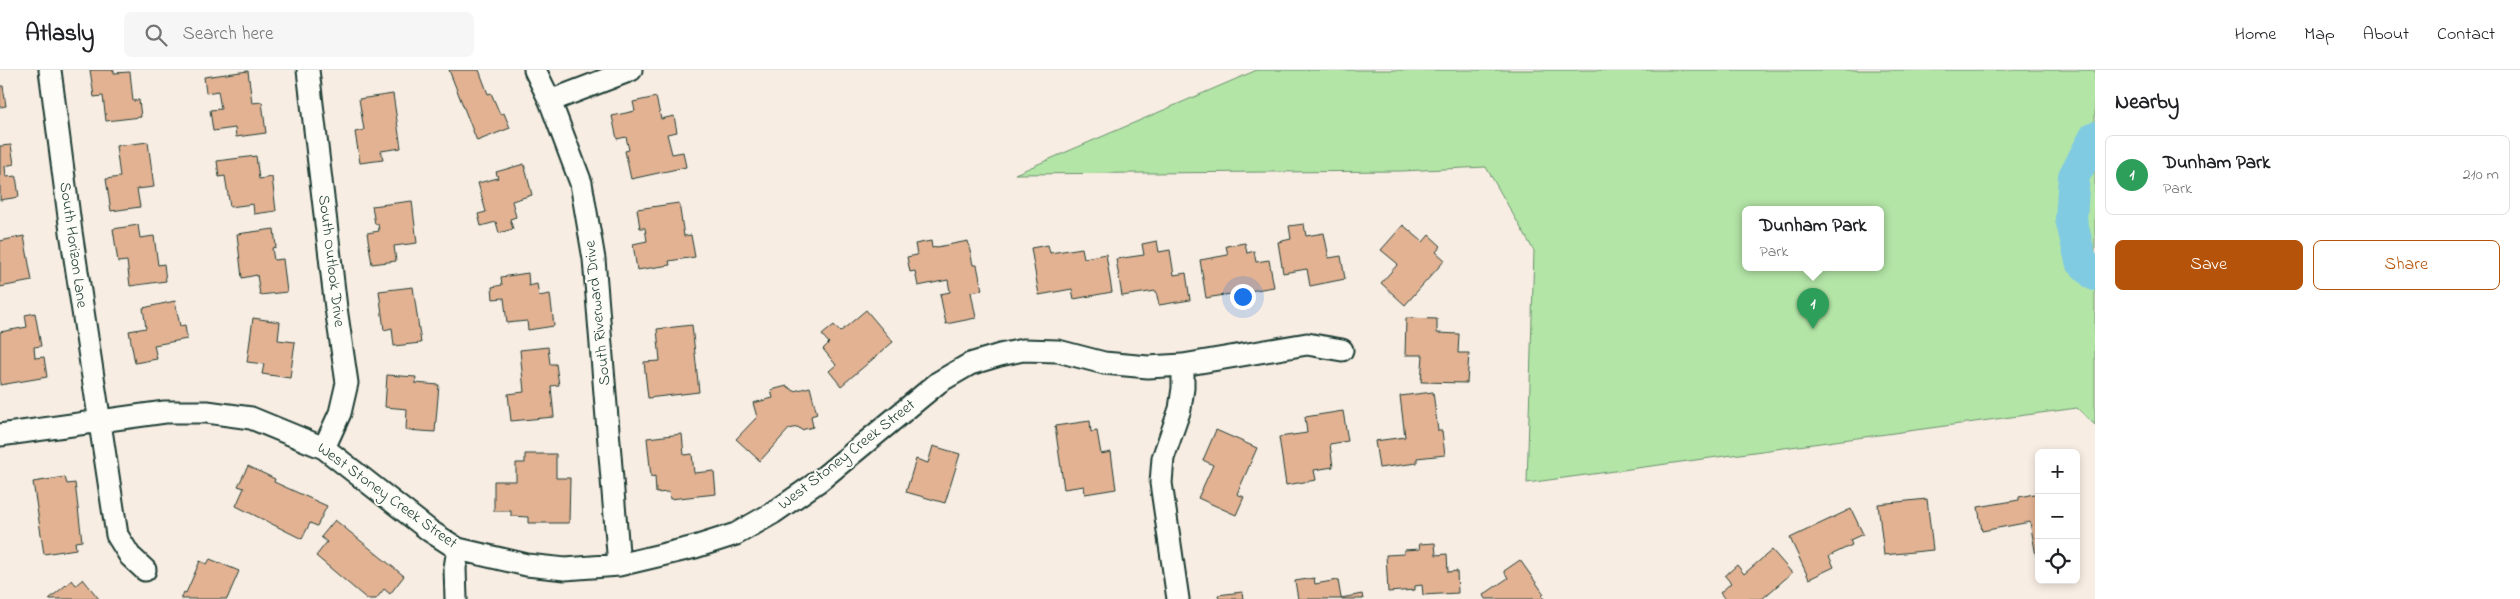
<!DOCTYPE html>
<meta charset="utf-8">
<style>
:root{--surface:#fff;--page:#f6f6f6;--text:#202124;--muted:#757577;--line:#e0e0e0;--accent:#b45309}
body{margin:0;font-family:"Indie Flower",sans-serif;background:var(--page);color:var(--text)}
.controls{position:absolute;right:15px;bottom:15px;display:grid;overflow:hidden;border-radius:8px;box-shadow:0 2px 8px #0003}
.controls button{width:45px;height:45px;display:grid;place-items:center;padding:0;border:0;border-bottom:1px solid var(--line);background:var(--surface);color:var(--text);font:25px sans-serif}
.you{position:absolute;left:1242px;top:226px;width:18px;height:18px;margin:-12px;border:4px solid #fff;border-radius:50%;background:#1a73e8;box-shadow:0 0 0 8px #1a73e833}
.badge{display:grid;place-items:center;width:32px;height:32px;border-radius:50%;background:var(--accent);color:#fff;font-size:16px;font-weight:700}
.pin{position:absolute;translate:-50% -41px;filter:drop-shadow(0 1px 2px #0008)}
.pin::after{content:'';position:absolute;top:26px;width:18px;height:15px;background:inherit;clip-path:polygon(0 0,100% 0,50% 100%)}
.popup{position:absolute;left:1742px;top:136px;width:142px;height:65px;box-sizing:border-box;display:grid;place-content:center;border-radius:8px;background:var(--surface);filter:drop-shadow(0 1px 4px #0005);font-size:16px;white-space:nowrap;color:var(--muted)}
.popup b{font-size:19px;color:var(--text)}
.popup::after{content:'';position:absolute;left:50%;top:100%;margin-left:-10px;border:10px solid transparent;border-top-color:var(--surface)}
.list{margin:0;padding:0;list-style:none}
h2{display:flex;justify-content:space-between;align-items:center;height:65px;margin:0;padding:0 20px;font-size:21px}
h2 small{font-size:16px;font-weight:400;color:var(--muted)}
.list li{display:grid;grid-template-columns:32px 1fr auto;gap:15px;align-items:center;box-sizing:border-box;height:80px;margin:0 10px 10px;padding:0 10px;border:1px solid var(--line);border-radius:8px}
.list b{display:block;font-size:19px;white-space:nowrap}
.list p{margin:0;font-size:16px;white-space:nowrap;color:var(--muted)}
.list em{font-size:16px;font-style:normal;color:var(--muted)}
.actions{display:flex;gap:10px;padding:15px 20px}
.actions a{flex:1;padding:11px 0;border:1px solid var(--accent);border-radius:8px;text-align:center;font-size:18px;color:var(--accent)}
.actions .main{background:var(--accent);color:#fff}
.icon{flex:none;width:28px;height:28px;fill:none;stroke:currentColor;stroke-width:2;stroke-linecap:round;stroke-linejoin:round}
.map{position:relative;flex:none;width:2095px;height:529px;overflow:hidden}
header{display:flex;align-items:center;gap:30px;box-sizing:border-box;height:70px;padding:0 25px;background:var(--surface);border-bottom:1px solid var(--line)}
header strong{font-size:24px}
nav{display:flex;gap:28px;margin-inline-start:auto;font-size:18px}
.search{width:350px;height:45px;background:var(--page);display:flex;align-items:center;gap:12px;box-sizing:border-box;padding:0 18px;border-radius:8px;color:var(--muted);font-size:19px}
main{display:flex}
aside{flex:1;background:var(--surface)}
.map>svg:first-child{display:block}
.green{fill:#b3e5a6;stroke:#69916d;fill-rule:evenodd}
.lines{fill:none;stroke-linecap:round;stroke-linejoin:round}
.river{stroke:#81cbe2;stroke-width:32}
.building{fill:#e2b293;stroke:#1f3d34}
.minor-casing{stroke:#1f3d34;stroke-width:25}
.minor{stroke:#fdfcf7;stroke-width:21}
.labels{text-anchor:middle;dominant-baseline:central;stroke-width:4;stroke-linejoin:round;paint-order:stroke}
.street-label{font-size:16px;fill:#1f3d34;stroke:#fdfcf7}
</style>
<header>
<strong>Atlasly</strong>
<div class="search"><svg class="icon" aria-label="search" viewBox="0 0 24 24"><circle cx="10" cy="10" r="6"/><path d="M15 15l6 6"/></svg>Search here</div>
<nav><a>Home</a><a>Map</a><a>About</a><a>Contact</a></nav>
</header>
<main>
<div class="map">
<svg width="2095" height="529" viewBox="0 0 2095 529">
<rect width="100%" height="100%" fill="#f8ede3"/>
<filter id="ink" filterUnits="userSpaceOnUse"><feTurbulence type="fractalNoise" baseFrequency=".02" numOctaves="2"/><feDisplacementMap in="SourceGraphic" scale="10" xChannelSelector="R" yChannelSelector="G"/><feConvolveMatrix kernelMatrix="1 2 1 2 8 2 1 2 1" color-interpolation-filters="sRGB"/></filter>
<g filter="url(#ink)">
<path class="green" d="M1257 0H2095V355L2077 338 1527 413 1534 181 1486 97 1402 101 1015 104ZM1746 140H1880V198H1746Z"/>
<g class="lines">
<path class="river" d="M2095 67 2074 106 2071 149 2081 191 2095 205"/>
</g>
<path class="building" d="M90 0H114V3L130 2 133 31 139 30 141 47 106 51 103 26 94 27Z
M449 0H479L488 24 491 23 500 44 504 43 510 58 477 71Z
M248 1 252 33 262 32 266 63 236 67 235 58 213 61 210 40 221 39 218 21 206 23 204 7Z
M0 16H3L6 36 0 37Z
M393 24 401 78 381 81 383 90 360 93 355 62 364 60 359 29Z
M656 27 661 49 674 46 677 62 667 64 672 84 683 82 686 97 631 109 625 81 629 80 626 67 617 69 612 46 635 41 633 32Z
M148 72 154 117 137 119 140 137 111 141 106 109 120 107 116 76Z
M11 75 14 94 5 96 6 107 16 106 19 127 0 130V76Z
M256 86 259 109 272 107 276 141 254 144 253 134 230 137 225 106 219 107 217 91Z
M524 94 532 125 512 131 516 147 510 149 513 159 499 163 496 152 481 156 478 144 486 142 478 113 498 108 496 102Z
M412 131 417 173 394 176 396 191 372 194 367 163 379 161 378 154H375L372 136Z
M679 133 684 166 691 165 695 187 669 191 670 195 637 200 633 174 647 171 645 158H640L637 139Z
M1304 154 1306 166 1324 163 1329 188 1341 186 1345 209 1310 216 1307 199 1283 203 1278 172 1291 169 1289 156Z
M138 155 140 168 154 166 158 195 164 194 166 211 130 216 127 191 118 192 113 159Z
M1403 155 1423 172 1429 165 1441 176 1436 182 1445 190 1405 235 1381 213 1398 194 1381 180Z
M274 159 276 177 272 178 274 190 283 189 287 222 260 225 257 205 242 208 237 164Z
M24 166 32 211 0 217V171Z
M931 171 932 178 968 171 973 195H977L982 220 971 222 976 248 946 254 940 224 950 222 948 210 918 216 915 201 910 202 907 187 917 185 915 174Z
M1157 171 1159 182 1170 180 1174 205 1186 203 1190 230 1159 235 1156 221 1122 226 1116 189 1144 185 1142 174Z
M1245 173 1247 183 1254 181 1256 192 1269 190 1274 217 1206 228 1200 190 1228 185 1226 176Z
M1048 175 1050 183 1082 178 1084 188 1106 184 1112 222 1074 229 1072 219 1039 225 1031 178Z
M528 203 529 216 537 214 539 226 550 224 554 256 528 260 527 251 507 253 504 228 493 229 492 217 502 215 501 207Z
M413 217 421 273 394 276 392 258 384 260 379 221Z
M175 231 180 256 185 255 187 269 154 275 157 289 135 293 129 261 146 258 143 238Z
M866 240 893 272 841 316 829 301 836 295 823 279 829 273 822 265 834 255 840 262Z
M35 243 41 276 34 277 35 288 44 287 47 307 0 315V262L27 257 25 245Z
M253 248 280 252 278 270 295 272 290 308 262 304 264 294 247 292Z
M1406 248 1437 249V263L1459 264 1458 283H1469L1467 313 1421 312 1423 285H1405Z
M692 255 699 322 648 328 644 292 660 291 657 259Z
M548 277 550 294H556L559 315 551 316 554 347 511 351 508 324 524 322 520 280Z
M387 305 416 307 415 313 439 315 435 362 406 360 407 339 385 337Z
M787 316 794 321 810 317 817 344 811 346 813 357 801 360 798 357 789 359 760 391 736 369 757 347 753 333 773 328 771 320Z
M1433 322 1438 361H1442L1445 385 1417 388V393L1379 398 1375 371 1405 367 1400 326Z
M1343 341 1348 371 1330 374 1333 397 1314 400 1316 410 1286 415 1279 367 1307 363 1305 347Z
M1090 351 1091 362 1097 361 1101 384 1111 382 1116 419 1085 424 1084 416 1064 419 1055 356Z
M1216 360 1257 378 1237 424 1244 427 1236 445 1198 428 1213 395 1203 390Z
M682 364 684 385 692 384 694 403 714 401 716 424 670 429 669 422 656 423 655 406 651 407 647 368Z
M933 376 960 384 945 433 906 422 916 389 928 393Z
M525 384H556V408H570L569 453H528V447L511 446V441H494V411H516V393H525Z
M248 396 275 409 274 412 327 436 317 456 310 453 302 469 236 436 244 418 238 416Z
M65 407 67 414 75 413 82 471 75 472 76 479 44 484 33 412Z
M2039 423V485L2036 486 2030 452 1982 461 1978 437 2019 430V427Z
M1927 429 1933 480 1884 485 1878 434Z
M1851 439 1863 464 1850 470 1852 475 1829 486 1834 497 1809 509 1790 468Z
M335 450 404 506 390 524 384 519 376 529H367L316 486 327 472 321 467Z
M1435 473 1436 485 1447 484 1448 502 1457 501 1458 523 1423 525 1422 515 1415 516V520L1388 522 1386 485 1404 484V480L1420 479 1419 474Z
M1772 480 1792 503 1762 529H1725L1720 523 1731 513 1725 506 1737 495 1744 504Z
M210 489 239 501 227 529H181L184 522 186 523 200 491 207 494Z
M1520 490 1544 524 1542 526 1544 529H1485L1483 525 1508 508 1504 501Z
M1314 508 1315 514 1338 510 1341 528 1362 524 1363 529H1298L1295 511Z
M83 509 99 529H49L72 510 76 515Z
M1242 522 1243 529H1219L1218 525Z"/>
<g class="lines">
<defs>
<path id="minor" d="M50 0 71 162 117 465 130 486 145 500
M308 0 336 238 347 313 340 343 324 378
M535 0 550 31 581 113 594 189 619 495
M550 31 631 0
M0 365 165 342H207L251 348 324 378 430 461 458 479 527 495 565 499 619 495 695 477 736 464 773 443 819 411 939 312 970 294 1000 285 1023 280 1058 281 1104 293 1148 297 1183 295 1307 274 1342 280
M456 529 455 498 458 479
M1178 529 1161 413 1163 388 1180 339 1183 318V295"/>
</defs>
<use href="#minor" class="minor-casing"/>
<use href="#minor" class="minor"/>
</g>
</g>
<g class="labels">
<g class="street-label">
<text transform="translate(73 175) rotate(82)">South Horizon Lane</text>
<text transform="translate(331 191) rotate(83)">South Outlook Drive</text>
<text transform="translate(598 243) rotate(-96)">South Riverward Drive</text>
<text transform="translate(847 385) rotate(-38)">West Stoney Creek Street</text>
<text transform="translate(387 426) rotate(36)">West Stoney Creek Street</text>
</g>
</g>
</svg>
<div class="controls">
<button>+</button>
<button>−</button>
<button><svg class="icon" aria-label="locate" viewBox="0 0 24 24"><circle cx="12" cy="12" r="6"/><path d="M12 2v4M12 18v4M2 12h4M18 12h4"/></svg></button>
</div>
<div class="you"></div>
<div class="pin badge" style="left:1813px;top:259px;background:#2e9e5b">1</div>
<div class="popup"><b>Dunham Park</b>Park</div>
</div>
<aside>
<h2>Nearby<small></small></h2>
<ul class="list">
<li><span class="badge" style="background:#2e9e5b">1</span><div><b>Dunham Park</b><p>Park</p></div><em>210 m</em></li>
</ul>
<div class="actions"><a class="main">Save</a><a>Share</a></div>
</aside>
</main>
